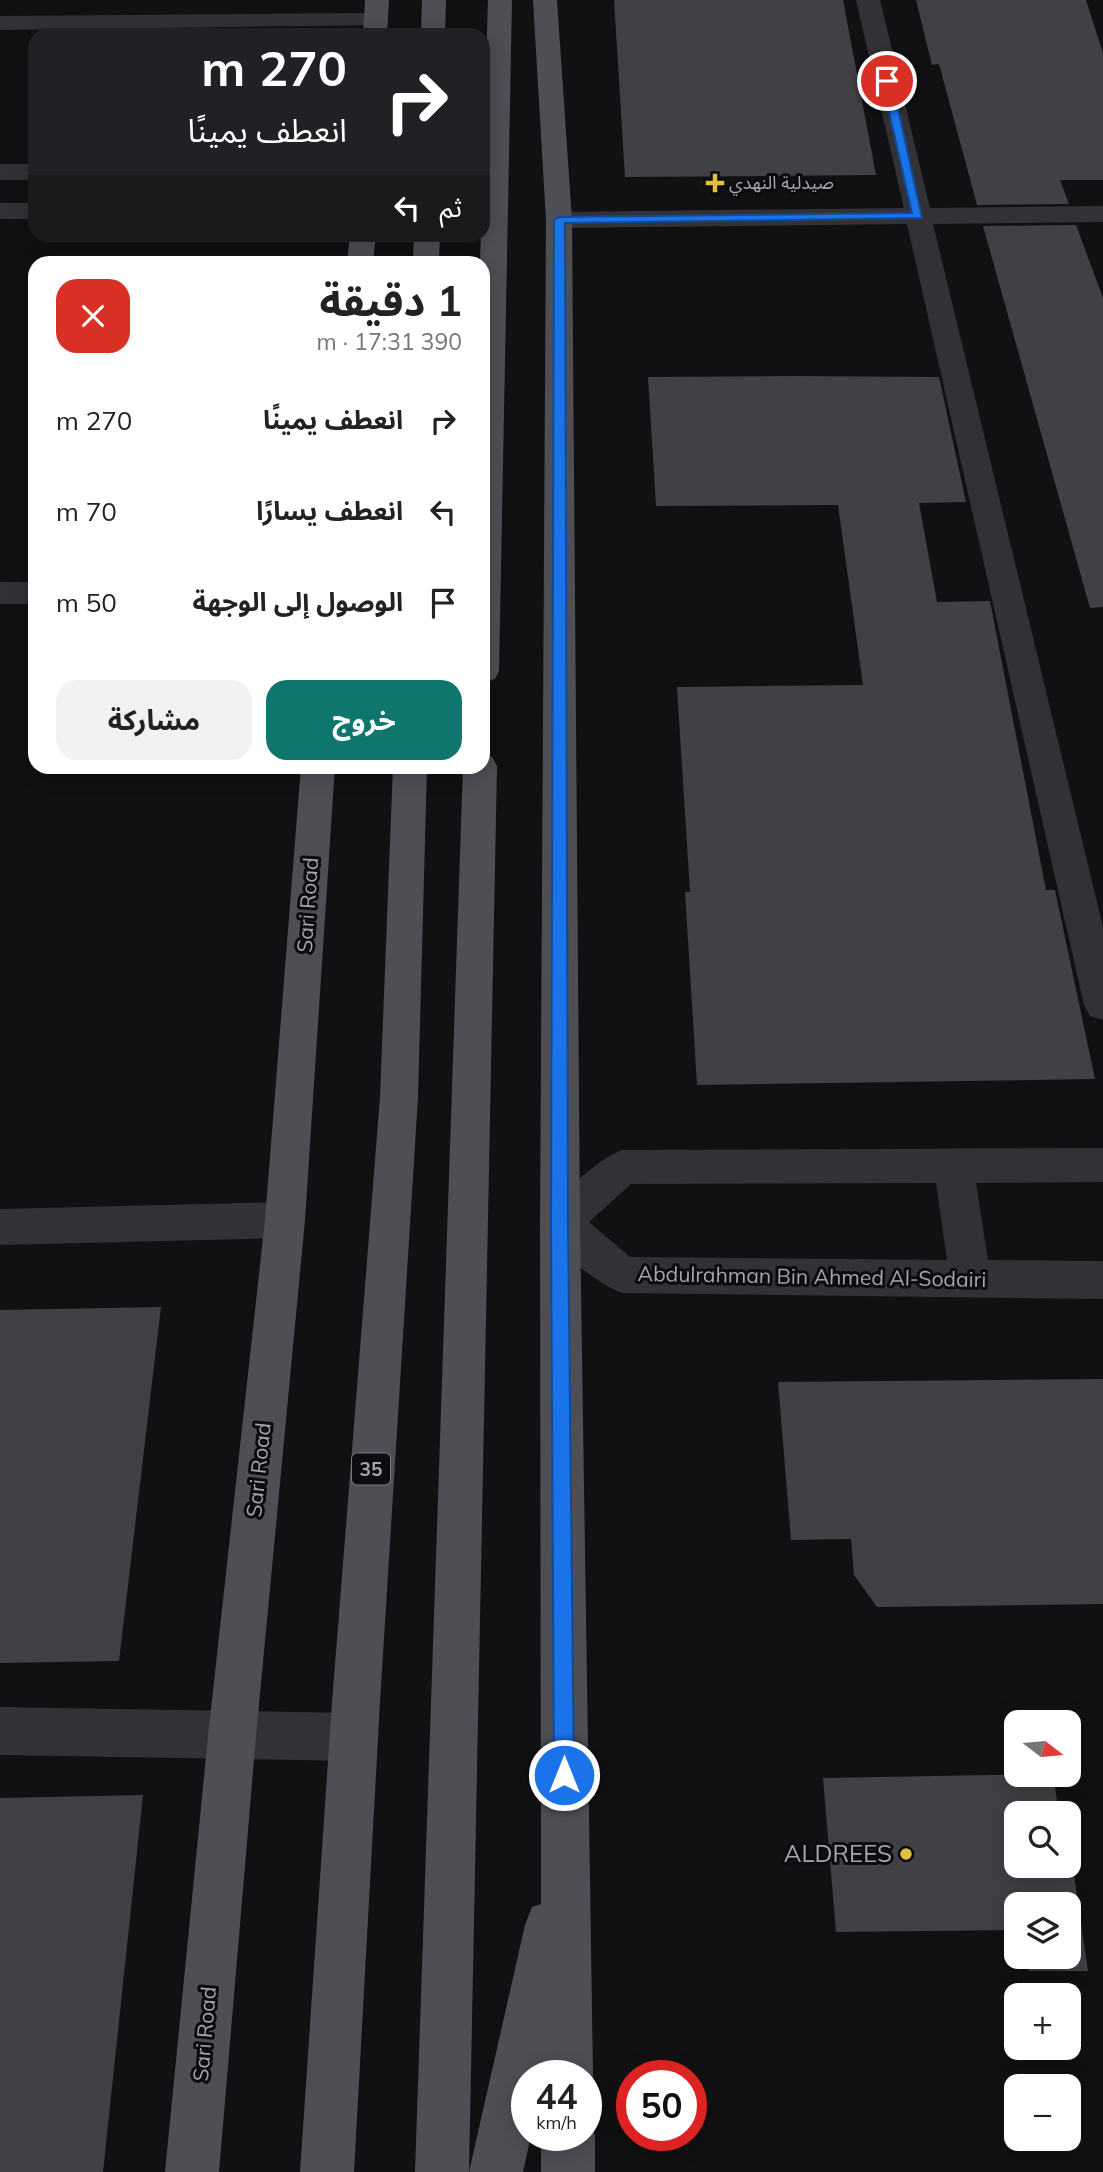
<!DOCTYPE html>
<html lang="ar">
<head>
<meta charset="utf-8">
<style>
  body { margin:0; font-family:Mulish,"Noto Sans Arabic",sans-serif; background:#f2f2f2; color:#222; direction:rtl; height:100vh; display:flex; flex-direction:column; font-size:26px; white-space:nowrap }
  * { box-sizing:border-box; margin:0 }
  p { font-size:23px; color:#767676 }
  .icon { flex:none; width:38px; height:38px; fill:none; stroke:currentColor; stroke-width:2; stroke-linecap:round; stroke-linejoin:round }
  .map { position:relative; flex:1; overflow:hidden; direction:ltr }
  .panel { position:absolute; left:28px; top:256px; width:462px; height:518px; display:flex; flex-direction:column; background:#fff; border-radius:21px; box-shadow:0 4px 18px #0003; direction:rtl }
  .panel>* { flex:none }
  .guide { position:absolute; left:28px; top:28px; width:462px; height:214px; border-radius:21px; box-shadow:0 4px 18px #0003; direction:rtl; background:#202124; color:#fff; overflow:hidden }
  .needle { width:46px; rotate:106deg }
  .buttons { position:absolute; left:1004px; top:1710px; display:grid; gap:14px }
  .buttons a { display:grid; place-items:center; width:77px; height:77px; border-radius:14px; background:#fff; box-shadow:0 4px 18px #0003; font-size:35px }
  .speed { position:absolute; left:511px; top:2060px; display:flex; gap:14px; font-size:35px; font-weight:700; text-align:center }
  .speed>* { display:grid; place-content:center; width:91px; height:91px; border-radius:50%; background:#fff; box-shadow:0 4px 18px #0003; line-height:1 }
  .speed small { font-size:18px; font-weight:400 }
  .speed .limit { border:10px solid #d22; background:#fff; color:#111 }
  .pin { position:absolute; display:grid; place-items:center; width:60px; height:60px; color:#fff; margin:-30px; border:4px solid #fff; border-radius:50%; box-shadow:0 2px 7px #0007 }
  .me { position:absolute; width:77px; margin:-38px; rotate:0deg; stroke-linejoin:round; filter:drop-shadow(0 0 5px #0008) }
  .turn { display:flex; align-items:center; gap:24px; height:147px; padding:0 28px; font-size:32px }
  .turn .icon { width:91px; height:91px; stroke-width:2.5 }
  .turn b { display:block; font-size:49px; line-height:60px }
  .then { display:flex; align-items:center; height:66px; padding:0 28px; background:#0003; gap:14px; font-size:26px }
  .round { display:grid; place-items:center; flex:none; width:74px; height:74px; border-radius:21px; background:#f2f2f2 }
  .overview { display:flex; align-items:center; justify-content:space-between; height:119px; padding:0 28px }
  h1 { font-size:42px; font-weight:700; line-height:52px }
  .action { display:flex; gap:14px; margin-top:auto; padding:14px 28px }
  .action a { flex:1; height:80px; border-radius:21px; background:#0f766e; color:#fff; font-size:28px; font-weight:700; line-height:80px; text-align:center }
  .action a+a { background:#f2f2f2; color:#222 }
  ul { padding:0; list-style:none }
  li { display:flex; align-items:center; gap:21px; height:91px; padding:0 28px }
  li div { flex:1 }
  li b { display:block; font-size:26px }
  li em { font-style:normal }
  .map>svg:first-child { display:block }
  .building { fill:#404045 }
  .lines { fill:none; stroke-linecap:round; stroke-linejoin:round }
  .minor { fill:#323236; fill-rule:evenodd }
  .major { fill:#4e4f55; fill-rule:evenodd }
  .route { fill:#1a73e8; stroke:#114b97; stroke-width:2 }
  .poi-dot { fill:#dfbe3b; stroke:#0c0b0d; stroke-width:2.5 }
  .labels { text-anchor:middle; stroke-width:6; stroke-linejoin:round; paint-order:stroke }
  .far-poi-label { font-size:18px; fill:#a3a5b1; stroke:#0c0b0d; text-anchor:start }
  .shield { fill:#0c0b0d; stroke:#767780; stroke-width:2 }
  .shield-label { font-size:19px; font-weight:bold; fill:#a3a5b1 }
  .street-label { font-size:21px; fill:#a3a5b1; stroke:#0c0b0d }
  .near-poi-label { font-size:24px; fill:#a3a5b1; stroke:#0c0b0d; text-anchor:end }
</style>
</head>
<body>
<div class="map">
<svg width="1103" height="2172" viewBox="0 0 1103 2172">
  <rect width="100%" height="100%" fill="#111012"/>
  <g class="building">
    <polygon points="614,0 843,0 876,175 625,177"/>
    <polygon points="916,0 1086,0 1103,53 1103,180 1060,180 1069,204 977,205 939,64 932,65"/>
    <polygon points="1076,225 1103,298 1103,607 1090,608 983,226"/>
    <polygon points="793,376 939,377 966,502 919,503 937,602 990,601 1046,890 1055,890 1095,1079 697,1085 685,892 690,892 677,687 863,685 838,505 656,506 648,377"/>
    <polygon points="161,1307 119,1661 0,1663 0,1310"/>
    <polygon points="1103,1379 1103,1604 877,1607 854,1575 851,1539 791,1540 778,1382"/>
    <polygon points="1053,1774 1059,1813 1017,1813 1017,1866 1067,1866 1068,1875 1074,1875 1088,1971 1029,1971 1027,1956 1069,1956 1069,1904 1017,1904 1017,1930 836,1932 823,1778"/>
    <polygon points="143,1795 103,2172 0,2172 0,1798"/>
  </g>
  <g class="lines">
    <g class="minor">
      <polygon points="856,0 880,0 930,208 1103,206 1103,222 933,224 1103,927 1103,1020 1090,1016 1084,1005 907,224 559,228 550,226 546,220 550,214 559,212 904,208"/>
      <polygon points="376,13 384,15 388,20 384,25 0,30 0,16"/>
      <rect x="0" y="164" width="35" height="16"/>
      <rect x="0" y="203" width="35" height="16"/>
      <rect x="0" y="582" width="35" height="22"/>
      <path d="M 1103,1148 L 1103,1182 L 976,1183 L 988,1260 L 1103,1261 L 1103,1299 L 622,1293 C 597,1284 551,1247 540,1223 C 551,1200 598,1159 622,1150 ZM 936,1183 L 947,1260 L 630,1257 L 589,1222 L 631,1184 Z"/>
      <polygon points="285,1202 299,1207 305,1220 299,1233 285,1238 0,1245 0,1209"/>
      <polygon points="0,1707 354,1713 371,1720 378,1737 371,1754 354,1761 0,1755"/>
    </g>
    <g class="major">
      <polygon points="365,0 389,0 387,35 363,35"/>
      <polygon points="422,0 446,0 445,35 421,35"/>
      <polygon points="488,0 512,0 499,671 495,679 483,683 483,262 480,262"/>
      <polygon points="533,0 557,0 572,220 580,1223 593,2076 586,2093 586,2076 527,2076 527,2135 531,2135 523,2172 469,2172 525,1925 532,1907 541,1904 540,1223 546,220"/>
      <polygon points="350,234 376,234 373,262 347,262"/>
      <polygon points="414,234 440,234 439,262 413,262"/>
      <polygon points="483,754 492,757 497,766 469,2172 415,2172 463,766 483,766"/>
      <polygon points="301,766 335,766 305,1220 256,1736 219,2172 165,2172 208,1736 265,1220"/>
      <polygon points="393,766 427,766 418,1097 380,1702 354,2172 300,2172 332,1702 380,1097"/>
      <polygon points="586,2116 595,2135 595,2172 541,2172 541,2135 586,2135"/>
    </g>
  </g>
  <polygon class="route" points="887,78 892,81 922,218 565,223 568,1223 574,1775 571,1782 564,1785 557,1782 554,1775 551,1223 554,220 559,217 912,213 882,81"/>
  <g class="poi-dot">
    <path d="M711.5 172.5h7v7h7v7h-7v7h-7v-7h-7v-7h7z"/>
    <circle cx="906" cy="1854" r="7"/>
  </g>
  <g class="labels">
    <g class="far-poi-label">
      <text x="729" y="189">صيدلية النهدي</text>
    </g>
    <rect class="shield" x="352" y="1453.5" width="38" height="31" rx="5"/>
    <g class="shield-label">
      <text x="371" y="1476">35</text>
    </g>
    <g class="street-label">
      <text transform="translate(308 905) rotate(-86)" y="7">Sari Road</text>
      <text transform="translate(812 1277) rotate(1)" y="7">Abdulrahman Bin Ahmed Al-Sodairi</text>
      <text transform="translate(259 1470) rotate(-84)" y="7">Sari Road</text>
      <text transform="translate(205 2034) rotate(-85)" y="7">Sari Road</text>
    </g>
    <g class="near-poi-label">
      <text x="892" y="1862">ALDREES</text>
    </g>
  </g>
</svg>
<div class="buttons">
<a><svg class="needle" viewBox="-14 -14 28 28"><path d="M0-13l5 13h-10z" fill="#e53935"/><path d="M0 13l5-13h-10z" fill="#767676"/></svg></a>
<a><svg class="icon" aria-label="search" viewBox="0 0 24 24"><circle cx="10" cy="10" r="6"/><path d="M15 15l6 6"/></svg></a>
<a><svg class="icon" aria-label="layers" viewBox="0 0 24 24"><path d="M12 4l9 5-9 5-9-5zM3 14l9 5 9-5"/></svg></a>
<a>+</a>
<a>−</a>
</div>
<div class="speed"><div>44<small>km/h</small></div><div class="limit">50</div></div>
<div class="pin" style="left:887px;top:81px;background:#d93025"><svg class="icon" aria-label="arrive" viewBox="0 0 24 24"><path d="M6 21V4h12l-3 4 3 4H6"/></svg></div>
<svg class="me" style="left:564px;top:1775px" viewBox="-20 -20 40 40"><circle r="17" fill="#1a73e8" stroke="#fff" stroke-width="3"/><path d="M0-11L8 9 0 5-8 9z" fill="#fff"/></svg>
<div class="guide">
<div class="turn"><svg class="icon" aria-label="right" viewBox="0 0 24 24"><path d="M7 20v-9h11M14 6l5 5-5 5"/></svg><div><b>270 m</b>انعطف يمينًا</div></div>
<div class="then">ثم<svg class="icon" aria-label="left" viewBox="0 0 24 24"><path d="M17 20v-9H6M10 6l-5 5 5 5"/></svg></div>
</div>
<section class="panel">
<div class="overview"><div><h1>1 دقيقة</h1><p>390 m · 17:31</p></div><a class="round" style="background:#d93025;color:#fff"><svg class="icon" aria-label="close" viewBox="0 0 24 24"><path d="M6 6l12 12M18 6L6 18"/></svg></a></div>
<ul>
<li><svg class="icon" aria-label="right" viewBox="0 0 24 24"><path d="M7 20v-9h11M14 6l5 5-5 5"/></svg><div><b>انعطف يمينًا</b></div><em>270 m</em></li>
<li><svg class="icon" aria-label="left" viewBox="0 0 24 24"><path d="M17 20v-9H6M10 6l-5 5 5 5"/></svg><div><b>انعطف يسارًا</b></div><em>70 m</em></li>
<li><svg class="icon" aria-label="arrive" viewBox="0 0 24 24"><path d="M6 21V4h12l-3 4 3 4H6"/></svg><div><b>الوصول إلى الوجهة</b></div><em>50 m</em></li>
</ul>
<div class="action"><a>خروج</a><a>مشاركة</a></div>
</section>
</div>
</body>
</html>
